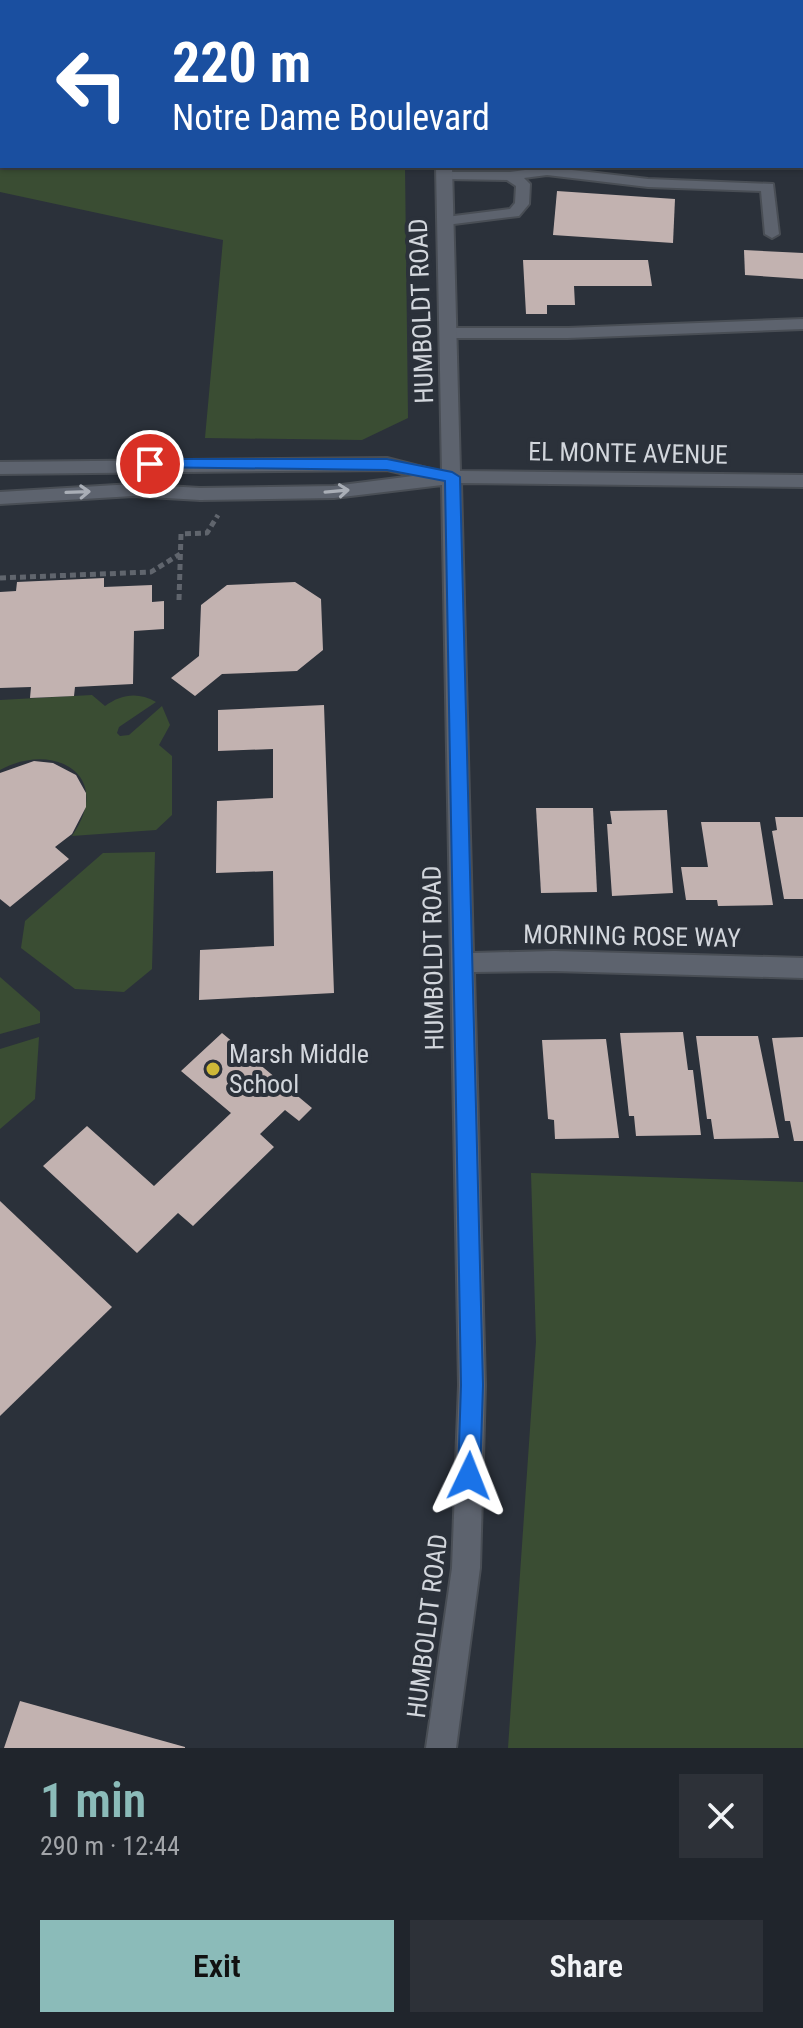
<!DOCTYPE html>
<html lang="en">
<head>
<meta charset="utf-8">
<style>
  body { margin:0; font-family:"Roboto Condensed",sans-serif; background:#2d3138; color:#f1f3f6; height:100vh; display:flex; flex-direction:column; font-size:30px; white-space:nowrap }
  * { box-sizing:border-box; margin:0 }
  p { font-size:26px; color:#a2a5a9 }
  .icon { flex:none; width:44px; height:44px; fill:none; stroke:currentColor; stroke-width:2; stroke-linecap:round; stroke-linejoin:round }
  .map { position:relative; height:1748px; overflow:hidden }
  .side { display:flex; flex-direction:column; background:#20252c; flex:1 }
  .side>* { flex:none }
  .banner { position:absolute; left:0px; top:0px; width:804px; height:168px; box-shadow:0 2px 6px #0004,0 0 0 2px #3d4248; background:#1a4fa0; color:#fff; overflow:hidden }
  .pin { position:absolute; display:grid; place-items:center; width:68px; height:68px; color:#fff; margin:-34px; border:4px solid #fff; border-radius:50%; box-shadow:0 2px 8px #0007 }
  .me { position:absolute; width:88px; margin:-44px; rotate:2deg; stroke-linejoin:round; filter:drop-shadow(0 0 6px #0008) }
  .turn { display:flex; align-items:center; gap:28px; height:168px; padding:0 40px; font-size:36px }
  .turn .icon { width:104px; height:104px; stroke-width:2.5 }
  .turn b { display:block; font-size:56px; line-height:68px }
  .round { display:grid; place-items:center; flex:none; width:84px; height:84px; border-radius:0px; background:#2d3138 }
  .head { display:flex; align-items:center; justify-content:space-between; height:136px; padding:0 40px }
  h1 { font-size:48px; font-weight:600; line-height:60px; color:#8bbbb9 }
  .cta { display:flex; gap:16px; margin-top:auto; padding:16px 40px }
  .cta a { flex:1; height:92px; border-radius:0px; background:#8bbbb9; color:#111; font-size:32px; font-weight:600; line-height:92px; text-align:center }
  .cta a+a { background:#2d3138; color:#f1f3f6 }
  .map>svg:first-child { display:block }
  .green { fill:#3a4d33 }
  .building { fill:#c2b2b0 }
  .lines { fill:none; stroke-linecap:round; stroke-linejoin:round }
  .service-casing { stroke:#494e55; stroke-width:4 }
  .minor-casing { stroke:#494e55; stroke-width:4 }
  .path { stroke:#60656d; stroke-width:5; stroke-dasharray:6 4; stroke-linecap:butt }
  .service { fill:#5d636e; fill-rule:evenodd }
  .minor { fill:#5d636e; fill-rule:evenodd }
  .oneway { stroke:#a9aeb6 }
  .route { fill:#1a73e8; stroke:#114b97; stroke-width:2 }
  .poi-dot { fill:#ceb837; stroke:#2b313a; stroke-width:3 }
  .labels { text-anchor:middle; stroke-width:8; stroke-linejoin:round; paint-order:stroke }
  .street-label { font-size:26px; fill:#d2d6dc; stroke:#2b313a }
  .poi-label { font-size:26px; fill:#d2d6dc; stroke:#2b313a; text-anchor:start }
</style>
</head>
<body>
<div class="map">
<svg width="803" height="1748" viewBox="0 0 803 1748">
  <rect width="100%" height="100%" fill="#2b313a"/>
  <g class="green">
    <polygon points="0,0 403,0 2,2 2,166 405,166 408,418 362,440 205,438 223,240 0,192"/>
    <path d="M 92,695 L 105,706 C 122,694 138,692 156,702 L 119,727 L 117,733 L 120,736 L 129,735 L 162,706 L 170,725 L 159,745 L 172,756 L 172,815 L 156,830 L 72,836 C 115,774 53,741 0,770 L 0,700 Z"/>
    <polygon points="155,852 152,969 124,992 75,989 21,948 25,921 103,853"/>
    <polygon points="0,977 40,1012 40,1023 0,1034"/>
    <polygon points="39,1037 35,1099 0,1129 0,1049"/>
    <polygon points="531,1173 803,1182 803,1748 508,1748 536,1342"/>
  </g>
  <g class="building">
    <polygon points="557,191 675,199 673,243 553,235"/>
    <polygon points="744,250 803,253 803,279 745,275"/>
    <polygon points="523,260 648,260 652,286 574,286 575,305 547,305 547,314 526,314"/>
    <polygon points="104,578 104,587 152,585 152,602 164,601 164,629 134,631 133,684 75,687 74,696 30,698 31,687 0,688 0,592 16,591 17,582"/>
    <polygon points="295,582 321,599 323,650 297,671 222,674 195,696 171,678 199,656 201,605 227,585"/>
    <polygon points="324,705 334,993 199,1000 200,950 274,946 273,871 216,873 217,801 273,798 273,749 218,751 218,710"/>
    <polygon points="34,761 53,763 76,775 86,793 86,807 72,834 55,847 69,859 10,907 0,899 0,773"/>
    <polygon points="536,808 593,808 597,892 541,893"/>
    <polygon points="667,810 673,893 612,896 607,824 612,824 610,811"/>
    <polygon points="775,817 803,817 803,899 784,899 772,831 777,830"/>
    <polygon points="701,822 760,822 773,905 718,906 717,900 686,900 681,867 708,867"/>
    <polygon points="683,1032 688,1070 693,1070 701,1135 636,1136 634,1116 629,1116 620,1033"/>
    <polygon points="222,1033 312,1108 299,1121 285,1110 260,1134 274,1147 193,1226 178,1213 137,1253 43,1166 87,1126 154,1186 231,1113 181,1071"/>
    <polygon points="696,1036 758,1036 779,1138 714,1139 711,1119 707,1119"/>
    <polygon points="803,1037 803,1141 794,1141 790,1121 785,1121 772,1038"/>
    <polygon points="606,1039 619,1138 555,1139 554,1120 548,1119 542,1040"/>
    <polygon points="0,1201 112,1307 0,1416"/>
    <polygon points="20,1701 185,1747 185,1748 4,1748"/>
  </g>
  <g class="lines">
    <defs>
      <g id="service">
        <rect x="802" y="84" width="1" height="8"/>
        <polygon points="547,167 648,179 773,184 779,234 772,238 765,234 761,191 648,187 547,175 524,178 530,184 529,204 519,216 446,225 439,221 446,217 510,209 515,203 516,186 507,180 445,179 440,178 440,172 510,172"/>
        <polygon points="803,319 803,329 568,338 451,338 443,333 451,328 568,328"/>
      </g>
      <g id="minor">
        <rect x="432" y="0" width="14" height="2"/>
        <polygon points="436,166 452,166 460,471 803,475 803,487 461,483 473,953 554,951 803,958 803,978 554,971 474,972 485,1385 480,1568 456,1748 426,1748 452,1568 459,1385 442,485 334,498 200,500 133,496 0,504 0,492 133,484 200,488 334,486 413,476 387,470 0,474 0,462 387,458 442,472"/>
      </g>
    </defs>
    <use href="#service" class="service-casing"/>
    <use href="#minor" class="minor-casing"/>
    <g class="path">
      <polyline points="0,578 151,572 180,554"/>
      <polyline points="179,600 181,534 207,533 218,515"/>
    </g>
    <use href="#service" class="service"/>
    <use href="#minor" class="minor"/>
  </g>
  <defs><path id="oneway-shaft" d="M-6 0H5M1.5-3L5.5 0L1.5 3" fill="none" stroke-width="1.6" stroke-linecap="round" stroke-linejoin="round" transform="scale(2)"/></defs>
  <g class="oneway">
    <use href="#oneway-shaft" transform="translate(337 491) rotate(-5)"/>
    <use href="#oneway-shaft" transform="translate(78 492) rotate(-2)"/>
  </g>
  <polygon class="route" points="150,459 387,459 452,472 460,477 483,1385 480,1476 477,1484 469,1488 461,1484 458,1476 461,1385 445,481 387,470 144,467 142,464"/>
  <circle class="poi-dot" cx="213" cy="1069" r="8"/>
  <g class="labels">
    <g class="street-label">
      <text transform="translate(421 311) rotate(-92)" y="9">HUMBOLDT ROAD</text>
      <text transform="translate(628 453) rotate(1)" y="9">EL MONTE AVENUE</text>
      <text transform="translate(632 936) rotate(1)" y="9">MORNING ROSE WAY</text>
      <text transform="translate(433 958) rotate(-91)" y="9">HUMBOLDT ROAD</text>
      <text transform="translate(427 1626) rotate(-83)" y="9">HUMBOLDT ROAD</text>
    </g>
    <g class="poi-label">
      <text x="229" y="1063">Marsh Middle<tspan x="229" dy="30">School</tspan></text>
    </g>
  </g>
</svg>
<div class="pin" style="left:150px;top:464px;background:#d93025"><svg class="icon" aria-label="arrive" viewBox="0 0 24 24"><path d="M6 21V4h12l-3 4 3 4H6"/></svg></div>
<svg class="me" style="left:469px;top:1476px" viewBox="-20 -20 40 40"><path d="M0-17L14 15 0 8-14 15z" fill="#1a73e8" stroke="#fff" stroke-width="4"/></svg>
<div class="banner">
<div class="turn"><svg class="icon" aria-label="left" viewBox="0 0 24 24"><path d="M17 20v-9H6M10 6l-5 5 5 5"/></svg><div><b>220 m</b>Notre Dame Boulevard</div></div>
</div>
</div>
<section class="side">
<div class="head"><div><h1>1 min</h1><p>290 m · 12:44</p></div><a class="round"><svg class="icon" aria-label="close" viewBox="0 0 24 24"><path d="M6 6l12 12M18 6L6 18"/></svg></a></div>
<div class="cta"><a>Exit</a><a>Share</a></div>
</section>
</body>
</html>
